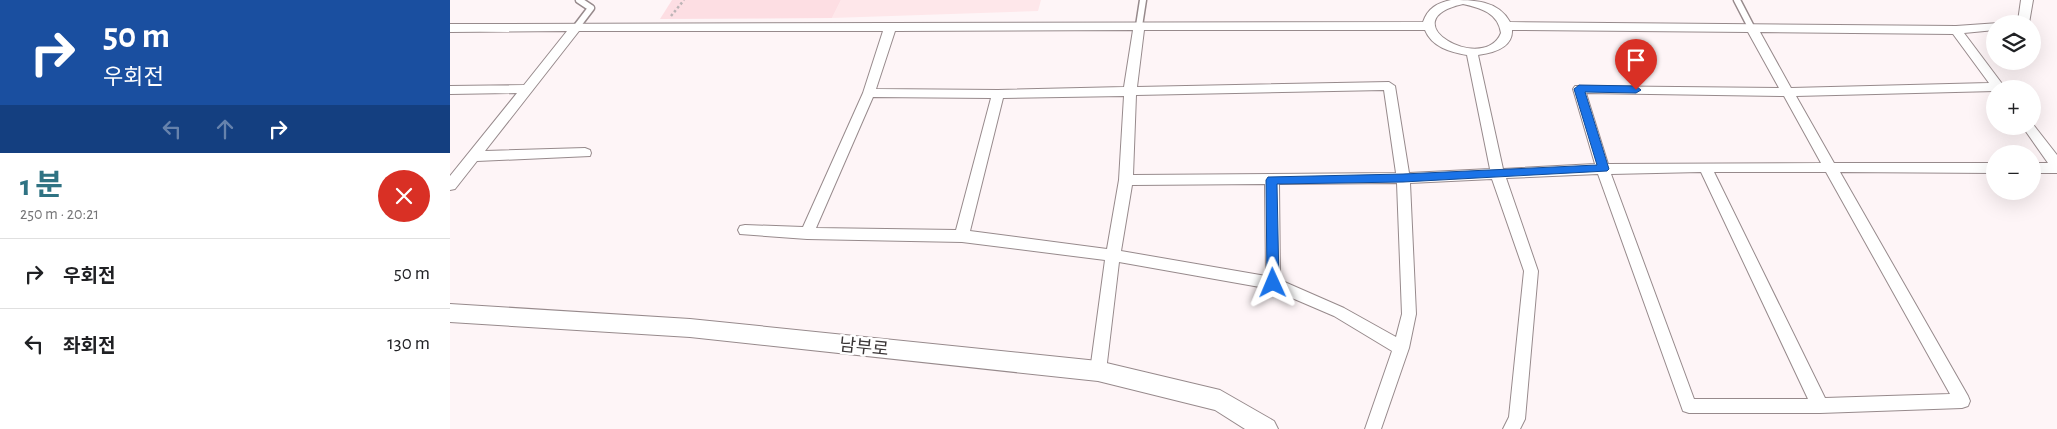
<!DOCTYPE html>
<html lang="ko">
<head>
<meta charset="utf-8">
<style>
  body { margin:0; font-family:"Alegreya Sans","Noto Sans KR",sans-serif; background:#f2f2f2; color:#202124; height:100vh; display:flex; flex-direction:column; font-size:19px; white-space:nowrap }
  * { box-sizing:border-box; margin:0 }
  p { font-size:16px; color:#757577 }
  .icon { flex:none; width:28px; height:28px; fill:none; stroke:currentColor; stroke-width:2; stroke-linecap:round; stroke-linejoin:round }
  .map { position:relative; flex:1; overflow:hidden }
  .side { display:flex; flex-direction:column; background:#fff; width:450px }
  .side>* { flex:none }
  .guide { background:#1a4fa0; color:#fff; overflow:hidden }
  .buttons { position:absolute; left:1536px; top:15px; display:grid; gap:10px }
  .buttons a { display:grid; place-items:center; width:55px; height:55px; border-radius:50%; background:#fff; box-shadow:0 5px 20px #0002; font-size:25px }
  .pin { position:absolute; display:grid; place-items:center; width:42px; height:42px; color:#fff; margin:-51px -21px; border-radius:50% 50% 50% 0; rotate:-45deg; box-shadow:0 0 5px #0007 }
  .pin .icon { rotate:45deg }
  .me { position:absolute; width:55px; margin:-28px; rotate:359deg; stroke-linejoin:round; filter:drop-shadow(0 0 4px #0008) }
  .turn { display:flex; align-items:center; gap:18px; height:105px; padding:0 20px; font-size:22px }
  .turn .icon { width:65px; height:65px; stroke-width:2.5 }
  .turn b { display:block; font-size:35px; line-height:42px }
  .lanes { display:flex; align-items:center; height:48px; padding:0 20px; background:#0003; justify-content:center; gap:25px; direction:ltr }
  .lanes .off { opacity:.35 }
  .round { display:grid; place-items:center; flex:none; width:52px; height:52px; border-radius:26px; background:#f2f2f2 }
  .head { display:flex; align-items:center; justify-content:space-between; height:85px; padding:0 20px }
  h1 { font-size:30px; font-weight:700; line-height:38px; color:#2f7383 }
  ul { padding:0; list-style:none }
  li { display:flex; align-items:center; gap:15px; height:70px; padding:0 20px; border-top:1px solid #e0e0e0 }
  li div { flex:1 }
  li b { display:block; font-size:19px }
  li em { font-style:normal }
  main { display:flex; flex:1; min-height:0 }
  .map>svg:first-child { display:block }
  .built { fill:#fee7ea }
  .green { fill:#fddee3 }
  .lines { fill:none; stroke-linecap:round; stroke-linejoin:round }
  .lane-casing { stroke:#978a8c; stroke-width:9 }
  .street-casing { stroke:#978a8c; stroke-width:2 }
  .secondary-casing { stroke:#978a8c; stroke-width:2 }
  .path { stroke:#bcb4b6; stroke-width:2.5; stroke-dasharray:2.5 2.5; stroke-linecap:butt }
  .lane { stroke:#fff; stroke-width:6 }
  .street { fill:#fff; fill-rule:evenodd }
  .secondary { fill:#fff; fill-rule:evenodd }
  .route { fill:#1a73e8; stroke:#114b97 }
  .labels { text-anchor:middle; stroke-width:5; stroke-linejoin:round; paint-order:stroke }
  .street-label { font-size:18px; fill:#3a3536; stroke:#fff }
</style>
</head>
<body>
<main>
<section class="side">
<div class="guide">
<div class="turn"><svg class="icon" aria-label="right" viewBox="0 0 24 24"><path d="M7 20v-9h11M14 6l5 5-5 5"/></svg><div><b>50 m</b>우회전</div></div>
<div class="lanes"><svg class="icon off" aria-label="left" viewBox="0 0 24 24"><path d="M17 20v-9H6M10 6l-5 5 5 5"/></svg><svg class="icon off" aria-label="ahead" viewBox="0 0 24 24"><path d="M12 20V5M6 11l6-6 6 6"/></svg><svg class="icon" aria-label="right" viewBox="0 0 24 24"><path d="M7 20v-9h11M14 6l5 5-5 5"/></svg></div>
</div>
<div class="head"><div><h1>1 분</h1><p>250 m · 20:21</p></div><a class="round" style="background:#d93025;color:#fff"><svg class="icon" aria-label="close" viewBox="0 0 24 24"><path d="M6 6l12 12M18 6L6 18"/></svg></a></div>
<ul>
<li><svg class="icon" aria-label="right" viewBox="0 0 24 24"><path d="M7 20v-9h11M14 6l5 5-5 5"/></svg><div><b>우회전</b></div><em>50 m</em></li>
<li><svg class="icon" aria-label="left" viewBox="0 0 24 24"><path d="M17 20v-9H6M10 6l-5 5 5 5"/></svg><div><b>좌회전</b></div><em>130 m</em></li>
</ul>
</section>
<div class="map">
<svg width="1607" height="429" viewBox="0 0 1607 429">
  <rect width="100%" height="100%" fill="#fef5f7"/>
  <polygon class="built" points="391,0 591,0 588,11 382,18"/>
  <polygon class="green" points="222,0 391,0 382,18 210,19"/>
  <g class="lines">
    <defs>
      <g id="lane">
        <polyline points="1287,0 1301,27"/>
        <polyline points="689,26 693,0"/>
        <polyline points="125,29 141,8 129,0"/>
      </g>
      <g id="street">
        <path d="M 1001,0 C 1023,0 1048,0 1060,22 L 1506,26 L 1549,23 L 1545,24 L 1545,30 L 1514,33 L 1556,89 L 1545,89 L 1545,91 L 1346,96 L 1384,163 L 1545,163 L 1545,173 L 1390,172 L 1518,396 L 1520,401 L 1518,406 L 1512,408 L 1370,413 L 1239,413 L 1233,411 L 1148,174 L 1056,178 L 1088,271 L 1075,419 L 1070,429 L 1053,429 L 1059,417 L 1074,271 L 1042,179 L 960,183 L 966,314 L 959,348 L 931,429 L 915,429 L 942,351 L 884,316 L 821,289 L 669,262 L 656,371 L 654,376 L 648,378 L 642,376 L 640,371 L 655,260 L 512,242 L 357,239 L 290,234 L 288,230 L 290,226 L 295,225 L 353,227 L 413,93 L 433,31 L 129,31 L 35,151 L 135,148 L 140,150 L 141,153 L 140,156 L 27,161 L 5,189 L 0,190 L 0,176 L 67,93 L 0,94 L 0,86 L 74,85 L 117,31 L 0,32 L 0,24 L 973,22 C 978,8 987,3 1001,0 ZM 1013,4 C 1031,8 1048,13 1051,33 C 1034,75 938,21 1013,4 ZM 683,30 L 674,87 L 548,90 L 426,89 L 445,31 ZM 694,30 L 975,30 C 982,47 1000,52 1017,55 L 1040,169 L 959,173 L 945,86 L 939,82 L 687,87 ZM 1062,30 L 1298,32 L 1329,88 L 1125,86 L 1123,89 L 1145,164 L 1053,169 L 1028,55 C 1043,53 1063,48 1062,30 ZM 1310,32 L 1503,34 L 1539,83 L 1341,88 ZM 934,90 L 946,173 L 683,175 L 686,95 ZM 1136,93 L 1334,96 L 1371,163 L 1158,164 ZM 674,96 L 669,180 L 657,249 L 520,231 L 553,98 ZM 423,97 L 541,98 L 506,230 L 366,228 ZM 1251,172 L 1358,399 L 1244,399 L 1161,174 ZM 1264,172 L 1376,172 L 1500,394 L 1375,398 ZM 947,183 L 952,314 L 946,337 L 894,308 L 830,280 L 829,184 ZM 815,184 L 816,276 L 671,251 L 682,185 Z"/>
        <polygon points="1571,0 1583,0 1579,23 1563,24 1568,21"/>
        <polygon points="1582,123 1607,155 1607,173 1582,173 1582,163 1598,163 1572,126 1582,126"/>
      </g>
      <polygon id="secondary" points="0,304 240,319 648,361 770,390 824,421 828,429 795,429 765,410 648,381 240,337 0,322"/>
    </defs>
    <use href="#lane" class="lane-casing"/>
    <use href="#street" class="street-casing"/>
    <use href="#secondary" class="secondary-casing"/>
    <polyline class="path" points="221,16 234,0"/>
    <use href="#lane" class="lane"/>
    <use href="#street" class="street"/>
    <use href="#secondary" class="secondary"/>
  </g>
  <polygon class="route" points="1129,85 1186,86 1191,90 1186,93 1135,92 1159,169 1157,171 953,182 827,184 829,283 827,287 819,287 817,283 816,180 818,177 953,174 1147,165 1124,89"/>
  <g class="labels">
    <g class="street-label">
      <text transform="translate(414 347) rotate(6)" y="6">남부로</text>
    </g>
  </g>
</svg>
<div class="buttons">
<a><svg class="icon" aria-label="layers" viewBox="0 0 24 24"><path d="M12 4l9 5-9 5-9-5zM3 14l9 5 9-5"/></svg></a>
<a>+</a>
<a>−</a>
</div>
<div class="pin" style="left:1186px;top:90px;background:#d93025"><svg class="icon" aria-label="arrive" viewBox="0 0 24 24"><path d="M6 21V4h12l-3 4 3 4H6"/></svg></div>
<svg class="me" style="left:823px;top:283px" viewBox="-20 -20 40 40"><path d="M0-17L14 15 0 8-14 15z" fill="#1a73e8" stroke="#fff" stroke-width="4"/></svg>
</div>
</main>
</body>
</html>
